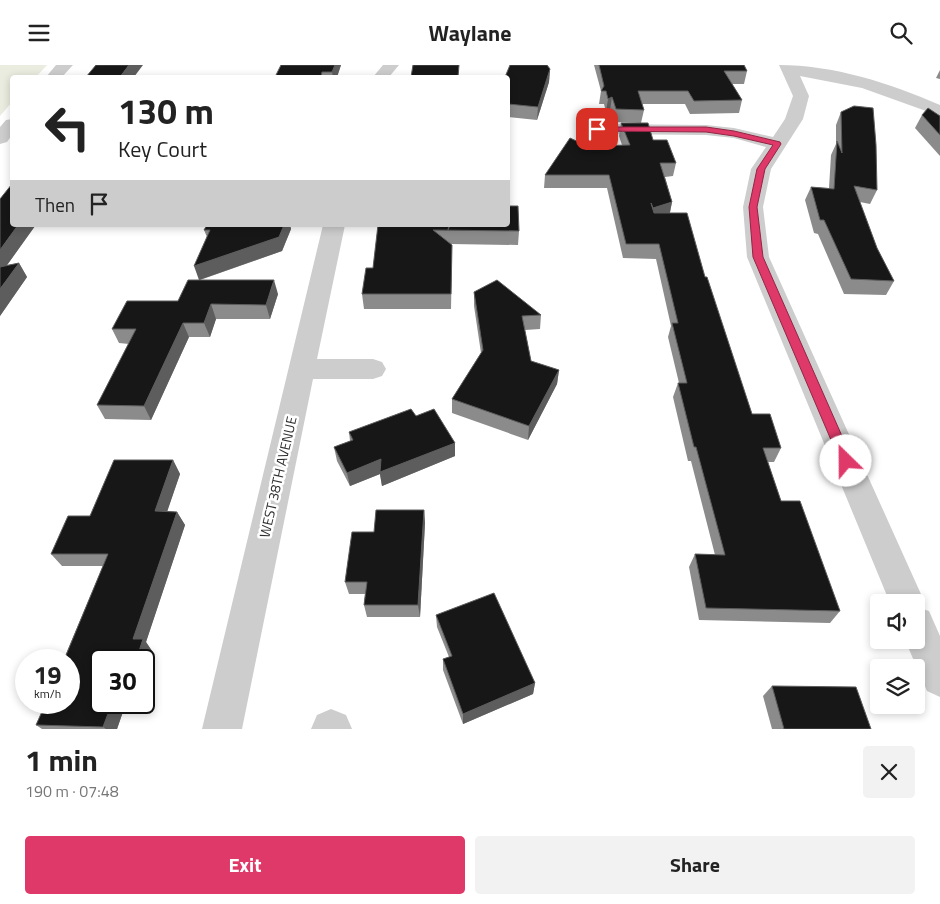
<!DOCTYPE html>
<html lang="en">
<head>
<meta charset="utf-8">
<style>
  body { margin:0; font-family:"Titillium Web",sans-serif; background:#f2f2f2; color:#222; height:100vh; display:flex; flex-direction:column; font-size:19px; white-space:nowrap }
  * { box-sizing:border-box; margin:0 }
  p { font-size:16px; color:#767676 }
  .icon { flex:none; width:28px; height:28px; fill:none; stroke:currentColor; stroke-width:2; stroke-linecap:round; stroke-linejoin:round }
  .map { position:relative; height:664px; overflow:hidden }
  .details { display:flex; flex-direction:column; background:#fff; flex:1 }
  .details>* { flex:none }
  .top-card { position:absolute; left:10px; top:10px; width:500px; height:152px; border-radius:5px; box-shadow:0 2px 8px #0003; background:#fff; color:#222; overflow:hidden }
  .controls { position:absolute; left:870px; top:529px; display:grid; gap:10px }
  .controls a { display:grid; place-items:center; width:55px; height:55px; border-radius:5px; background:#fff; box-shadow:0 2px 8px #0003; font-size:25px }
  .speed { position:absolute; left:15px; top:584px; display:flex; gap:10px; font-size:25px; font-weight:700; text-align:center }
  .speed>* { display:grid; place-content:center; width:65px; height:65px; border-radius:50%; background:#fff; box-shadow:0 2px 8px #0003; line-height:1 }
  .speed small { font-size:12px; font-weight:400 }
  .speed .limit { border:2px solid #111; border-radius:8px; background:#fff; color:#111 }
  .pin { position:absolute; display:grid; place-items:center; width:42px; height:42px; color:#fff; margin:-21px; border-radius:10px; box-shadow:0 2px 8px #0006 }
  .me { position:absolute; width:55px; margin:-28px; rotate:337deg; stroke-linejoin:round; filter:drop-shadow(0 0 4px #0008) }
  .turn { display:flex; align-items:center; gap:18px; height:105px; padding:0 25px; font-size:22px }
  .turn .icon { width:65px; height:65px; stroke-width:2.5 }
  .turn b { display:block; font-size:35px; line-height:42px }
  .then { display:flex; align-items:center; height:48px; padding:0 25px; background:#0003; gap:10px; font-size:19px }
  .round { display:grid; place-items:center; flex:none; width:52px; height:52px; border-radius:5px; background:#f2f2f2 }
  .head { display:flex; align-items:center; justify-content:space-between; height:85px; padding:0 25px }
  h1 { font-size:30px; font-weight:700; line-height:38px }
  .cta { display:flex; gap:10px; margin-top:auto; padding:10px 25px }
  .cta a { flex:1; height:58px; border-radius:5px; background:#df3969; color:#fff; font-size:20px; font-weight:700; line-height:58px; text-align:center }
  .cta a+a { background:#f2f2f2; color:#222 }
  header { display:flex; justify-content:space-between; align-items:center; height:65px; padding:0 25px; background:#fff; font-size:22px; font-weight:700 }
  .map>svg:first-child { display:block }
  .green { fill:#e9ecde }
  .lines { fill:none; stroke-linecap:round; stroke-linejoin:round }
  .minor { fill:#cdcdcd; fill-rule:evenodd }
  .tertiary { fill:#cdcdcd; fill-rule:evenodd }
  .wall { fill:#8b8b8b }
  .shaded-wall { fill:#5d5d5d }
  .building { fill:#171717; stroke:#5d5d5d }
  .route { fill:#df3969; stroke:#912544 }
  .labels { text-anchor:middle; stroke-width:5; stroke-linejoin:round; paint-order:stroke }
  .street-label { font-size:14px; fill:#303030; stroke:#fff }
</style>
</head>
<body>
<header><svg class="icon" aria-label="menu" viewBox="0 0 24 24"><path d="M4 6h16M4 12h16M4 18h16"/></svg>Waylane<svg class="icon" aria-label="search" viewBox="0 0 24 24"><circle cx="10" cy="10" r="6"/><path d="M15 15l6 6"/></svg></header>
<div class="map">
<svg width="940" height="664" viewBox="0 0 940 664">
  <rect width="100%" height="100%" fill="#fff"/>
  <polygon class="green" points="0,0 47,0 36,12 12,12 12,37 0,51"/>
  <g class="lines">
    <g class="minor">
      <polygon points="383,0 399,0 389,12 373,12"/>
      <path d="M 779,0 C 833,0 890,18 940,40 L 940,51 L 862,23 L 800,11 L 809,31 L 803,54 L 771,104 L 763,142 L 769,192 L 925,538 L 923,544 L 929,546 L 940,571 L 940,632 L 927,626 L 905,575 L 916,575 L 916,538 L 890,538 L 747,192 L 743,142 L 751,104 L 766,82 L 734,73 L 706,70 L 597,69 L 591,68 L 588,64 L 591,60 L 597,59 L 706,60 L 734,63 L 773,72 L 785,54 L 793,31 Z"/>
      <polygon points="323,160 345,160 317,294 373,294 382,297 386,304 382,311 373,314 313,314 242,664 202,664"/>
      <polygon points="331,644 346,650 352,664 311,664 317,650"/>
    </g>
    <g class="tertiary">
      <polygon points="56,0 73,0 62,12 46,12"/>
      <polygon points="12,54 12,70 7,77 0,79 0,62 6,55"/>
    </g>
  </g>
  <g class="wall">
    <polygon points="341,0 337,12 275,12"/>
    <polygon points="594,0 744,0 747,6 744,19 732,19 742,35 739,48 690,49 685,39 642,39 644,45 641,58 614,57 610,45 606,47 604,39 599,39 601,26"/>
    <polygon points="550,4 549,17 537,55 508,52 508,12"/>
    <polygon points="940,5 940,14 936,13"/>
    <polygon points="841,47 877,125 870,139 860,137 877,183 894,216 886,230 844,229 818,169 814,168 805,135 811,122 829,123 831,90 836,79 836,60"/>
    <polygon points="922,50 940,51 940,91 915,63"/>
    <polygon points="621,58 653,75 676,98 673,111 665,112 672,137 670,148 705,212 752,349 781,383 774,397 768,397 781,436 840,546 830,558 699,555 689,502 695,489 715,490 691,396 688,396 673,332 678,318 679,318 668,272 671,261 656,194 623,193 607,123 544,123 545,110 622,80 619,71"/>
    <polygon points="12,160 43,160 42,161 35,161 7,200 19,198 27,212 0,251"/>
    <polygon points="207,160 290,160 291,164 282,186 200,215 278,229 270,254 216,254 210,272 189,272 151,355 105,354 97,340 129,279 119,278 112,264 178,236 199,215 207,172 204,165"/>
    <polygon points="378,160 519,166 518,180 451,179 452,194 451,244 364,244 362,229 373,203"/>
    <polygon points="474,227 541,250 540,264 525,265 531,296 559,305 557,319 528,375 452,348 452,334 481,288 474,241"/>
    <polygon points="416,351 455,378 455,391 382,421 380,409 350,421 337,396 334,382 350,376 349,367"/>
    <polygon points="173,395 180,409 167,446 177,447 185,460 146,577 152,586 144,611 144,595 101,595 101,638 126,638 117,664 42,664 36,660 103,501 62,501 51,489 90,451"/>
    <polygon points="424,445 425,458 420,552 367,552 364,540 365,529 349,529 345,517 374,467"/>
    <polygon points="436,550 535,618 533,629 463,659 443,605 443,594 449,592 437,562"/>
    <polygon points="772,621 871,664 772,664 763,631"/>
  </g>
  <g class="shaded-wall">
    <polygon points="129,0 143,0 134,12 120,12"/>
    <polygon points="335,0 341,0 337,12 333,12 332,7"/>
    <polygon points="550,4 549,17 537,55 538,42"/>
    <polygon points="612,32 610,45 606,47 608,34"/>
    <polygon points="672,137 669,151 650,157 653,143"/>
    <polygon points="18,160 35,160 35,161 0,210 0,185"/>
    <polygon points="284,160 290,160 291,164 282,186 199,215 194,201"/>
    <polygon points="19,198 27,212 0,251 0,224"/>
    <polygon points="274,215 278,229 270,254 266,240"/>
    <polygon points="211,239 216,254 210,272 204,258"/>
    <polygon points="183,258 189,272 151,355 144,341"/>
    <polygon points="559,305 557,319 528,375 529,361"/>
    <polygon points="455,378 455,391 382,421 380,409 350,421 347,408 381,394"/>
    <polygon points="173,395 180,409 163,459 155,446"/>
    <polygon points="424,445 425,458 420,552 418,540"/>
    <polygon points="177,447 185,460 146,577 152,586 144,611 144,595 136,595 133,574"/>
    <polygon points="535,618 533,629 463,659 463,649"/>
    <polygon points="112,638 126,638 117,664 106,664 103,662"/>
  </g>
  <g class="building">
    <polygon points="96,0 129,0 120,12 86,12"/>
    <polygon points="281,0 335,0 332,7 322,7 321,12 275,12"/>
    <polygon points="413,0 459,0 458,12 411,12"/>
    <polygon points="510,0 547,0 550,4 538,42 508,39 508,12 505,12"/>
    <polygon points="599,0 744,0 747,6 724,6 742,35 694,36 688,26 638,26 644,45 616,44 612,32 608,34 606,26 601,26 604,21"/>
    <polygon points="854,41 873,43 876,80 877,125 854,121 877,183 894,216 851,214 824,155 820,155 811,122 834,124 837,76 842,88 841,47"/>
    <polygon points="928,43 940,51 940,70 922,50"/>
    <polygon points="621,58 648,58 653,75 667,75 676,98 660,98 672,137 653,143 651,138 654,148 687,148 705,212 707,212 752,349 770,349 781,383 763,383 781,436 800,436 840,546 706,543 695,489 725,490 696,382 694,382 678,318 687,318 672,258 678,258 659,179 626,179 609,110 545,110 570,73 587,81 630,80"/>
    <polygon points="12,119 12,160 18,160 0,185 0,134"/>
    <polygon points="508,141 518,141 519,166 433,165 452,180 451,229 362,229 366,203 373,203 378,160 449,160 448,165 450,160 508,160"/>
    <polygon points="207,160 284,160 279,172 194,201 210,165 204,165"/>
    <polygon points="19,198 0,224 0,202"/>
    <polygon points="188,215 274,215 266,240 211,239 204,258 183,258 144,341 97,340 136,264 112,264 127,236 178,236"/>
    <polygon points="497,215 541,250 522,251 531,296 559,305 529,361 452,334 483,285 474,227"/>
    <polygon points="411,344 416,351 434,344 455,378 380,407 381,394 347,408 334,382 353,375 349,367"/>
    <polygon points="114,395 173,395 155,446 177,447 133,574 143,574 136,595 101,595 101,638 112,638 103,662 36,660 46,638 69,638 69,595 64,595 108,489 51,489 68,451 90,451"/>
    <polygon points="376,445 424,445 418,540 364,540 367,517 345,517 352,467 374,467"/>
    <polygon points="494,528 535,618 463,649 443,594 452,591 436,550"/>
    <polygon points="772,621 856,622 871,664 784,664"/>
  </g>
  <polygon class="route" points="597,62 706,62 734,66 780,77 781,79 765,104 757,142 763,192 853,396 851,399 842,399 840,396 753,192 749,142 757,104 773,80 734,71 706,67 595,66 595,63"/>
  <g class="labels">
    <g class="street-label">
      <text transform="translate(278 412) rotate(-77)" y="5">WEST 38TH AVENUE</text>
    </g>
  </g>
</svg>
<div class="controls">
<a><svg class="icon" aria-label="sound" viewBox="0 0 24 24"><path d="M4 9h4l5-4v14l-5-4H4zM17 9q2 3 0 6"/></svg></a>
<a><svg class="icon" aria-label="layers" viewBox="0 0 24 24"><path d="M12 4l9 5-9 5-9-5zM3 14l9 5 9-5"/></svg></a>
</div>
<div class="speed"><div>19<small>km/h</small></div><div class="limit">30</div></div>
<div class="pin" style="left:597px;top:64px;background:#d93025"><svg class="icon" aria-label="arrive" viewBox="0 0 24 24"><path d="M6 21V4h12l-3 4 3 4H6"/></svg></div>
<svg class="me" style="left:846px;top:396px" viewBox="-20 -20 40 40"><circle r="19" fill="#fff"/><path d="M0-13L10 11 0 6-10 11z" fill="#df3969"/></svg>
<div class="top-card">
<div class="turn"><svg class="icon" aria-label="left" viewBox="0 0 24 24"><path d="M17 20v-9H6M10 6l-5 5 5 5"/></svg><div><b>130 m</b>Key Court</div></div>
<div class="then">Then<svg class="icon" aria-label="arrive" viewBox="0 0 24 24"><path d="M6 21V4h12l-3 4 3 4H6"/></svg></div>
</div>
</div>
<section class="details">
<div class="head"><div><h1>1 min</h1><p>190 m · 07:48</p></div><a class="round"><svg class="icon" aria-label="close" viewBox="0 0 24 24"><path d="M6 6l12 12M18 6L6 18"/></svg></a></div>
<div class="cta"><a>Exit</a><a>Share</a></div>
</section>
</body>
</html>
